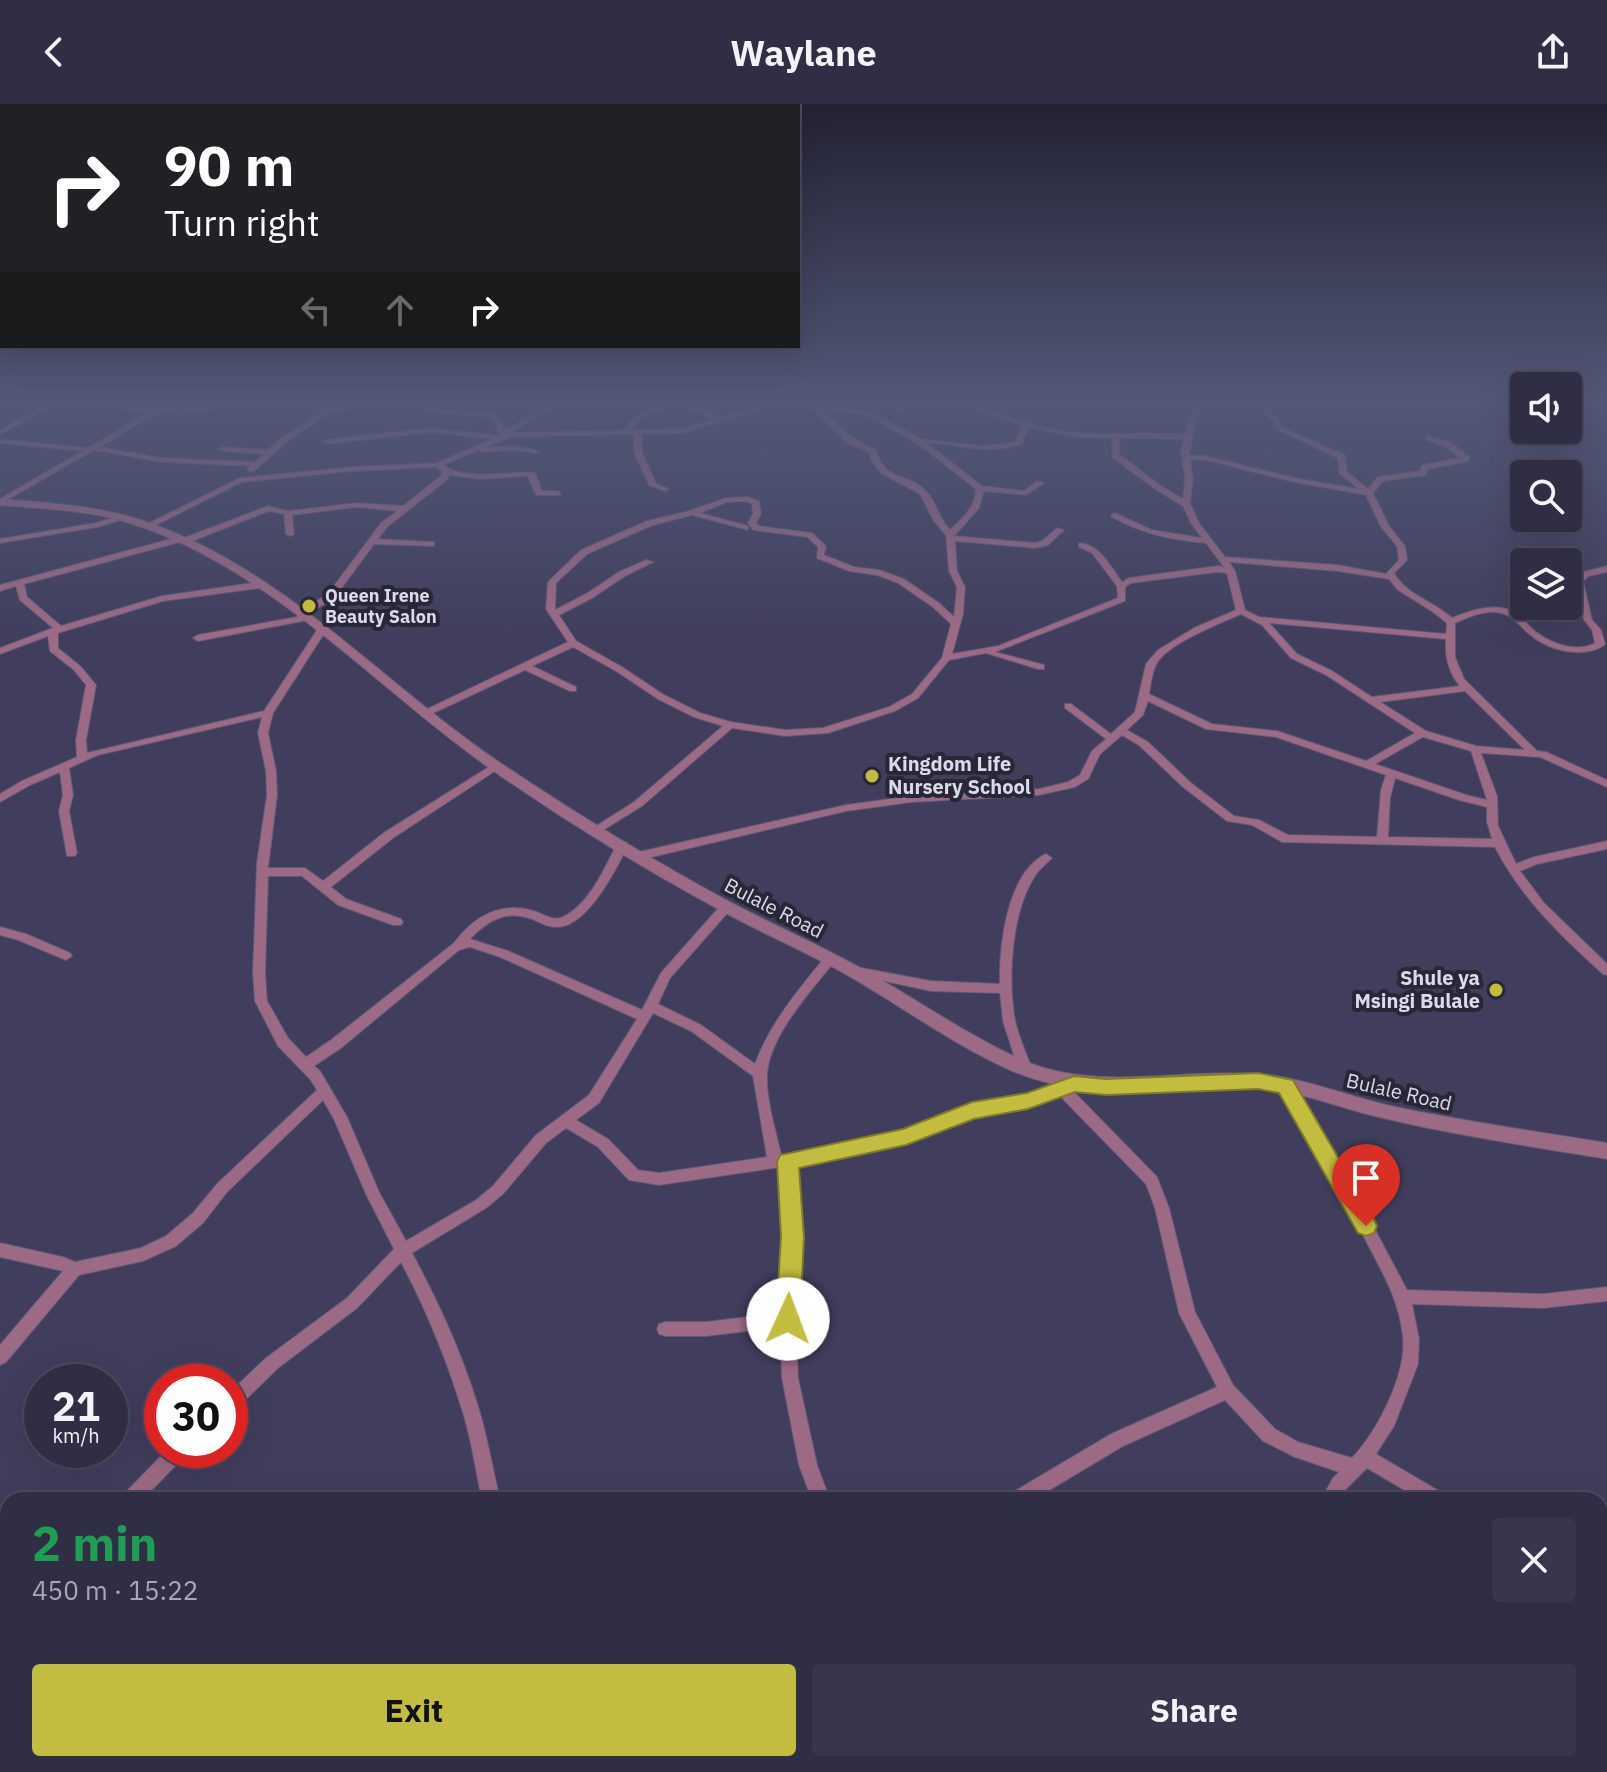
<!DOCTYPE html>
<html lang="en">
<head>
<meta charset="utf-8">
<style>
  body { margin:0; font-family:"IBM Plex Sans",sans-serif; background:#38364c; color:#f1f3f6; height:100vh; display:flex; flex-direction:column; font-size:30px; white-space:nowrap }
  * { box-sizing:border-box; margin:0 }
  p { font-size:26px; color:#a8a8b3 }
  .icon { flex:none; width:44px; height:44px; fill:none; stroke:currentColor; stroke-width:2; stroke-linecap:round; stroke-linejoin:round }
  .map { position:relative; flex:1; overflow:hidden }
  .sheet { position:absolute; left:0px; top:1388px; width:1608px; height:280px; display:flex; flex-direction:column; background:#302e45; border-radius:24px 24px 0 0; box-shadow:0 8px 32px #0002,0 0 0 2px #4b4a5e }
  .sheet>* { flex:none }
  .guide { position:absolute; left:0px; top:0px; width:800px; height:244px; box-shadow:0 8px 32px #0002,0 0 0 2px #4b4a5e; background:#202124; color:#fff; overflow:hidden }
  .buttons { position:absolute; left:1510px; top:268px; display:grid; gap:16px }
  .buttons a { display:grid; place-items:center; width:72px; height:72px; border-radius:8px; background:#302e45; box-shadow:0 8px 32px #0002,0 0 0 2px #4b4a5e; font-size:40px }
  .speed { position:absolute; left:24px; top:1260px; display:flex; gap:16px; font-size:40px; font-weight:700; text-align:center }
  .speed>* { display:grid; place-content:center; width:104px; height:104px; border-radius:50%; background:#302e45; box-shadow:0 8px 32px #0002,0 0 0 2px #4b4a5e; line-height:1 }
  .speed small { font-size:20px; font-weight:400 }
  .speed .limit { border:12px solid #d22; background:#fff; color:#111 }
  .pin { position:absolute; display:grid; place-items:center; width:68px; height:68px; color:#fff; margin:-82px -34px; border-radius:50% 50% 50% 0; rotate:-45deg; box-shadow:0 0 8px #0007 }
  .pin .icon { rotate:45deg }
  .me { position:absolute; width:88px; margin:-44px; rotate:2deg; stroke-linejoin:round; filter:drop-shadow(0 0 6px #0008) }
  .turn { display:flex; align-items:center; gap:28px; height:168px; padding:0 32px; font-size:36px }
  .turn .icon { width:104px; height:104px; stroke-width:2.5 }
  .turn b { display:block; font-size:56px; line-height:68px }
  .lanes { display:flex; align-items:center; height:76px; padding:0 32px; background:#0003; justify-content:center; gap:40px; direction:ltr }
  .lanes .off { opacity:.35 }
  .round { display:grid; place-items:center; flex:none; width:84px; height:84px; border-radius:8px; background:#38364c }
  .overview { display:flex; align-items:center; justify-content:space-between; height:136px; padding:0 32px }
  h1 { font-size:48px; font-weight:700; line-height:60px; color:#1e9e55 }
  .primary-button { display:flex; gap:16px; margin-top:auto; padding:16px 32px }
  .primary-button a { flex:1; height:92px; border-radius:8px; background:#c3bd3f; color:#111; font-size:32px; font-weight:700; line-height:92px; text-align:center }
  .primary-button a+a { background:#38364c; color:#f1f3f6 }
  header { display:flex; justify-content:space-between; align-items:center; height:104px; padding:0 32px; background:#302e45; font-size:36px; font-weight:700 }
  .map>svg:first-child { display:block }
  .lines { fill:none; stroke-linecap:round; stroke-linejoin:round }
  .minor-casing { stroke:#5c5a76; stroke-width:2 }
  .tertiary-casing { stroke:#5c5a76; stroke-width:2 }
  .minor { fill:#9d6a85; fill-rule:evenodd }
  .tertiary { fill:#9d6a85; fill-rule:evenodd }
  .route { fill:#c3bd3f; stroke:#7f7b29; stroke-width:2 }
  .poi-dot { fill:#c3bd3f; stroke:#282735; stroke-width:3 }
  .labels { text-anchor:middle; stroke-width:8; stroke-linejoin:round; paint-order:stroke }
  .far-poi-label { font-size:18px; font-weight:bold; fill:#dadaec; stroke:#282735; text-anchor:start }
  .poi-label { font-size:20px; font-weight:bold; fill:#dadaec; stroke:#282735; text-anchor:start }
  .street-label { font-size:20px; fill:#dadaec; stroke:#282735 }
</style>
</head>
<body>
<header><svg class="icon" aria-label="back" viewBox="0 0 24 24"><path d="M15 5l-7 7 7 7"/></svg>Waylane<svg class="icon" aria-label="share" viewBox="0 0 24 24"><path d="M12 15V3M7 8l5-5 5 5M5 13v7h14v-7"/></svg></header>
<div class="map">
<svg width="1607" height="1668" viewBox="0 0 1607 1668">
  <rect width="100%" height="100%" fill="#403e5c"/>
  <g class="lines">
    <defs>
      <g id="minor">
        <path d="M 49,299 L 121,300 L 156,304 L 165,299 L 172,299 L 165,304 C 193,307 221,299 249,299 L 246,301 L 180,310 L 159,308 L 100,343 L 161,354 L 255,358 L 264,350 L 223,347 L 219,345 L 223,343 L 268,346 L 282,333 L 327,304 L 285,301 L 282,299 L 341,299 L 335,304 L 373,299 L 387,299 L 328,309 L 288,337 L 254,367 L 248,367 L 247,365 L 250,362 L 161,358 L 94,346 L 0,400 L 0,395 L 82,347 L 0,339 L 0,335 L 88,344 L 150,307 L 54,301 L 0,331 L 0,326 Z"/>
        <path d="M 410,299 L 418,299 L 436,305 L 494,310 L 502,318 L 505,326 L 554,299 L 561,299 L 510,329 L 625,326 C 632,307 666,296 685,299 C 697,300 710,308 721,313 L 768,299 L 791,299 L 868,307 L 921,335 L 981,342 L 1004,340 L 1016,337 L 1022,321 L 960,300 L 959,299 L 967,299 C 1005,311 1041,326 1080,329 C 1115,332 1150,327 1185,331 L 1194,299 L 1200,299 L 1189,351 L 1206,352 L 1294,374 L 1359,385 L 1339,369 L 1338,354 L 1276,325 L 1273,317 L 1263,307 L 1266,299 L 1272,299 L 1270,307 L 1278,315 L 1281,323 L 1345,351 L 1347,368 L 1368,385 L 1378,373 L 1420,367 L 1422,361 L 1460,354 L 1445,342 L 1426,336 L 1426,332 L 1451,338 L 1469,353 L 1469,357 L 1428,365 L 1426,371 L 1383,377 L 1373,389 L 1389,422 L 1405,442 L 1407,456 L 1394,469 C 1407,492 1434,497 1452,514 C 1469,507 1489,500 1507,505 C 1520,509 1526,520 1536,528 C 1552,540 1577,549 1595,539 L 1592,526 L 1584,516 L 1575,476 L 1583,468 L 1607,462 L 1607,468 L 1589,472 L 1583,477 L 1592,516 L 1601,526 L 1605,540 L 1603,542 C 1581,555 1546,546 1528,529 C 1520,522 1514,513 1504,510 C 1488,504 1469,513 1455,519 L 1455,553 L 1464,575 L 1537,647 L 1546,648 L 1607,676 L 1607,683 L 1540,653 L 1481,649 L 1497,692 L 1498,722 L 1516,760 L 1534,753 L 1607,737 L 1607,745 L 1537,760 L 1520,767 L 1544,799 L 1607,860 L 1607,871 L 1603,870 C 1561,832 1521,794 1495,743 L 1282,738 L 1252,721 L 1227,717 L 1183,683 L 1140,642 L 1122,631 L 1100,650 L 1088,675 L 1075,683 L 1039,691 L 912,698 L 846,707 L 639,756 L 633,752 L 639,748 L 846,701 L 912,692 L 1039,685 L 1068,678 L 1080,671 L 1092,647 L 1106,635 L 1065,604 L 1065,600 L 1071,600 L 1111,630 L 1135,608 L 1146,560 L 1158,546 L 1194,524 L 1236,506 L 1227,469 L 1217,468 L 1131,479 L 1125,483 L 1125,497 L 995,548 L 1044,561 L 1044,565 L 1038,565 L 986,549 L 949,556 L 918,594 L 895,607 L 828,629 L 785,632 L 732,624 L 642,702 L 597,730 L 593,728 L 592,726 L 593,724 L 634,698 L 723,622 L 694,613 L 658,595 L 616,567 L 573,543 L 532,562 L 576,583 L 576,587 L 570,587 L 525,566 L 427,612 L 421,612 L 421,608 L 568,538 L 546,505 L 548,478 L 581,446 L 647,417 L 689,407 L 726,394 L 747,393 L 759,397 L 761,410 L 756,419 L 759,422 L 812,429 L 826,442 L 824,451 L 854,463 L 879,466 L 904,475 L 939,499 L 954,513 L 957,483 L 949,467 L 946,431 L 934,417 L 920,390 L 881,369 L 871,356 L 870,349 L 846,338 L 813,305 L 774,301 L 683,329 L 642,330 L 642,348 L 656,380 L 669,385 L 665,387 L 649,381 L 634,348 L 634,330 L 510,333 L 485,344 L 515,342 L 539,347 L 535,349 L 515,346 L 482,348 L 479,346 L 443,361 C 463,376 504,369 528,368 L 535,369 L 542,387 L 557,387 L 561,389 L 560,391 L 536,391 L 528,372 L 479,375 L 449,371 L 448,375 L 387,423 L 378,435 L 431,438 L 434,438 L 434,442 L 374,440 L 334,494 L 305,512 L 307,514 L 303,517 L 198,537 L 193,534 L 198,531 L 297,513 L 297,509 L 328,490 L 381,419 L 397,407 L 357,403 L 292,411 L 294,430 L 290,432 L 286,430 L 284,410 L 269,407 L 187,439 L 180,438 L 24,480 L 27,493 L 61,522 L 162,492 L 259,478 L 263,481 L 259,484 L 163,497 L 58,529 L 58,544 L 80,562 L 96,581 L 86,636 L 87,649 L 264,607 L 317,526 L 323,526 L 325,528 L 273,609 L 268,629 L 276,667 L 277,691 L 268,764 L 305,764 L 323,777 L 385,728 L 492,661 L 500,661 L 501,663 L 393,734 L 331,783 L 346,795 L 401,815 L 403,818 L 401,821 L 393,821 L 338,801 L 302,772 L 268,772 L 265,869 L 267,897 L 288,934 L 306,953 L 331,936 L 454,839 C 474,812 501,797 534,807 C 544,810 553,818 563,813 C 590,800 605,763 618,738 L 626,738 L 628,741 C 616,766 587,824 556,823 C 547,823 539,818 532,815 C 507,805 487,817 470,835 L 508,847 L 642,906 L 661,869 L 722,800 L 730,800 L 732,803 L 730,806 L 670,874 L 658,900 L 701,921 L 755,960 C 770,919 799,885 826,852 L 834,852 L 836,855 L 834,858 C 811,887 769,932 767,971 C 766,997 776,1026 781,1051 L 905,1028 L 972,1001 L 1027,992 L 1074,975 L 1079,976 L 1081,980 L 1079,984 L 1072,986 L 1157,1073 L 1169,1104 L 1195,1208 L 1233,1281 L 1275,1325 L 1298,1338 L 1352,1354 C 1377,1328 1407,1270 1403,1233 C 1399,1195 1383,1170 1366,1137 C 1339,1084 1308,1034 1279,982 L 1281,978 L 1286,977 L 1291,978 L 1345,1069 L 1407,1186 L 1543,1190 L 1607,1183 L 1607,1197 L 1543,1204 L 1412,1200 L 1419,1235 L 1418,1260 L 1394,1322 L 1376,1350 L 1444,1390 L 1447,1396 L 1421,1396 L 1367,1364 L 1345,1386 L 1340,1396 L 1321,1396 L 1333,1374 L 1339,1368 L 1295,1353 L 1263,1337 L 1225,1296 L 1123,1342 L 1033,1396 L 1007,1396 L 1010,1390 L 1111,1330 L 1217,1283 L 1179,1209 L 1155,1104 L 1146,1080 L 1059,991 L 1028,1002 L 973,1012 L 906,1039 L 794,1061 L 799,1133 L 795,1198 L 798,1274 L 817,1361 L 830,1396 L 812,1396 L 799,1361 L 782,1274 L 780,1223 L 706,1232 L 665,1232 L 659,1230 L 657,1225 L 659,1220 L 665,1218 L 706,1218 L 780,1209 L 785,1133 L 780,1063 L 659,1081 L 629,1076 L 598,1043 L 566,1024 L 546,1039 L 503,1090 L 486,1104 L 412,1149 C 440,1201 466,1258 482,1316 C 489,1343 494,1370 500,1396 L 482,1396 C 476,1368 472,1339 464,1312 C 448,1259 427,1207 401,1158 L 357,1204 L 278,1264 L 236,1305 L 230,1307 L 230,1288 L 266,1254 L 347,1194 L 394,1145 L 366,1090 L 334,1015 L 323,996 L 227,1088 L 203,1119 L 176,1142 L 143,1157 L 79,1171 L 6,1258 L 0,1261 L 0,1241 L 63,1167 L 0,1153 L 0,1139 L 63,1153 L 75,1158 L 141,1144 L 166,1132 L 193,1109 L 217,1080 L 317,986 L 310,975 L 278,942 L 255,897 L 253,869 L 257,759 L 267,691 L 266,667 L 258,629 L 262,613 L 98,651 L 69,664 L 73,691 L 69,707 L 77,749 L 75,752 L 67,752 L 59,707 L 63,691 L 60,668 L 30,681 L 0,698 L 0,690 L 22,677 L 77,653 L 76,636 L 86,581 L 74,566 L 50,547 L 48,532 L 0,550 L 0,544 L 53,524 L 20,496 L 16,482 L 0,487 L 0,481 L 178,433 L 184,434 L 268,402 L 288,407 L 357,399 L 403,402 L 441,372 L 442,368 L 436,363 L 352,367 L 242,378 L 150,424 L 143,422 L 240,374 L 352,363 L 437,359 L 492,335 L 432,328 L 326,340 L 322,338 L 323,336 L 432,324 L 499,332 L 496,319 L 490,313 L 435,309 ZM 681,301 L 714,315 L 682,325 L 632,326 C 641,307 663,306 681,301 ZM 822,306 L 864,310 L 917,339 L 976,385 C 975,404 963,413 950,426 C 939,415 937,400 927,388 C 908,367 886,380 876,346 L 852,334 ZM 1028,323 L 1077,333 L 1113,334 L 1112,353 L 1155,385 L 1183,402 L 1191,419 L 1202,434 L 1152,426 L 1115,409 L 1111,411 L 1112,413 C 1142,430 1172,436 1206,439 L 1224,463 L 1217,462 L 1129,474 L 1122,478 C 1110,462 1100,440 1079,439 L 1079,443 L 1092,449 L 1117,482 L 1118,494 L 998,542 L 952,550 L 963,510 L 965,483 L 957,467 L 955,437 L 1036,444 L 1048,441 L 1064,426 L 1057,424 L 1042,437 L 1035,439 L 954,432 L 979,404 L 984,387 L 1026,391 L 1044,379 L 1037,377 L 1024,387 L 982,382 L 927,339 C 965,340 982,352 1022,340 ZM 1120,334 L 1184,335 L 1181,347 L 1185,374 L 1183,395 L 1161,382 L 1119,350 ZM 1190,355 L 1206,356 L 1294,378 L 1366,391 L 1381,423 L 1397,442 L 1399,456 L 1386,470 L 1338,461 L 1225,453 L 1199,419 L 1190,399 L 1193,374 ZM 746,397 L 752,400 L 753,410 L 748,419 L 753,426 L 807,433 L 818,443 L 817,454 L 849,467 L 877,471 L 898,479 L 933,503 L 951,520 L 942,554 L 912,590 L 889,603 L 823,624 L 785,626 L 731,618 L 700,609 L 664,591 L 622,563 L 576,537 L 559,511 L 592,494 L 625,472 L 653,458 L 646,456 L 619,468 L 586,490 L 555,506 L 556,479 L 587,450 L 653,421 L 692,411 L 748,426 L 748,422 L 700,409 L 727,398 ZM 1229,458 L 1338,467 L 1389,475 L 1398,486 L 1433,508 L 1447,519 L 1446,530 L 1259,513 L 1245,506 L 1235,467 ZM 1241,510 L 1262,521 L 1291,554 L 1326,571 L 1415,629 L 1366,657 L 1277,627 L 1212,620 L 1149,590 C 1151,580 1152,567 1157,559 C 1169,539 1219,520 1241,510 ZM 1269,519 L 1446,535 C 1445,552 1448,568 1460,582 L 1372,593 L 1332,567 L 1297,550 ZM 1465,587 L 1525,646 L 1476,642 L 1426,627 L 1380,598 ZM 1148,597 L 1206,625 L 1276,633 L 1386,671 L 1381,686 L 1377,733 L 1288,731 L 1259,716 L 1234,712 L 1191,679 L 1148,638 L 1127,626 L 1143,611 ZM 1423,633 L 1471,647 L 1487,696 L 1466,691 L 1375,660 ZM 1395,674 L 1459,696 L 1487,703 L 1487,718 L 1492,735 L 1388,733 L 1390,694 ZM 470,843 L 500,853 L 637,915 L 589,991 L 536,1031 L 493,1082 L 476,1096 L 406,1137 L 379,1088 L 347,1013 L 320,967 L 314,962 L 341,944 L 459,846 ZM 653,909 L 691,927 L 753,972 L 767,1053 L 659,1069 L 638,1066 L 608,1035 L 576,1016 L 599,999 Z"/>
        <polygon points="930,299 945,299 896,307 893,305"/>
        <polygon points="121,411 124,411 124,415 97,423 0,439 0,435 96,419"/>
        <path d="M 1046,750 L 1052,754 C 1046,760 1039,765 1035,772 C 1012,807 1008,870 1014,911 C 1017,929 1025,947 1032,964 L 1030,968 L 1025,969 L 1020,968 L 1018,964 L 1003,917 L 1000,889 L 931,887 L 847,869 L 845,866 L 847,863 L 851,862 L 931,877 L 1000,880 C 999,842 1007,768 1046,750 Z"/>
        <polygon points="0,823 26,830 70,849 72,852 66,856 18,836 0,831"/>
        <polygon points="167,1346 187,1346 185,1352 142,1396 121,1396 124,1390"/>
        <polygon points="1600,1474 1607,1477 1607,1495 1600,1492"/>
        <polygon points="8,1562 8,1592 0,1597 0,1567"/>
        <polygon points="339,1660 362,1660 358,1668 335,1668"/>
        <polygon points="609,1660 630,1660 633,1668 612,1668"/>
        <polygon points="943,1660 963,1660 966,1668 946,1668"/>
        <polygon points="1252,1660 1272,1660 1274,1668 1254,1668"/>
        <polygon points="1425,1660 1447,1660 1450,1668 1428,1668"/>
      </g>
      <path id="tertiary" d="M 0,395 C 47,399 95,401 141,416 C 283,462 386,584 508,664 C 580,712 654,757 730,798 C 772,820 815,839 857,862 C 912,892 963,929 1020,955 C 1096,989 1177,964 1257,970 C 1302,973 1344,991 1387,1001 C 1460,1017 1534,1027 1607,1039 L 1607,1055 C 1534,1043 1460,1032 1387,1015 C 1344,1006 1302,987 1257,984 C 1169,977 1097,1004 1010,966 C 950,939 897,899 840,867 C 801,846 760,828 720,806 C 642,764 565,717 492,666 C 377,585 269,463 132,420 C 90,406 44,405 0,401 Z"/>
    </defs>
    <use href="#minor" class="minor-casing"/>
    <use href="#tertiary" class="tertiary-casing"/>
    <use href="#minor" class="minor"/>
    <use href="#tertiary" class="tertiary"/>
  </g>
  <linearGradient id="sky" x2="0" y2="1"><stop stop-color="#232233"/><stop offset="0.56" stop-color="#535878"/><stop offset="1" stop-color="#535878" stop-opacity="0"/></linearGradient>
  <rect width="1607" height="532" fill="url(#sky)"/>
  <polygon class="route" points="1258,969 1293,976 1374,1115 1377,1122 1374,1129 1366,1132 1358,1129 1279,989 1258,985 1106,991 1075,988 1028,1005 974,1015 906,1041 799,1064 804,1133 800,1215 796,1223 788,1226 780,1223 776,1215 781,1133 777,1058 780,1051 903,1025 972,998 1027,989 1074,972 1106,975"/>
  <g class="poi-dot">
    <circle cx="309" cy="502" r="8"/>
    <circle cx="872" cy="672" r="8"/>
    <circle cx="1496" cy="886" r="8"/>
  </g>
  <g class="labels">
    <g class="far-poi-label">
      <text x="325" y="498">Queen Irene<tspan x="325" dy="21">Beauty Salon</tspan></text>
    </g>
    <g class="poi-label">
      <text x="888" y="667">Kingdom Life<tspan x="888" dy="23">Nursery School</tspan></text>
      <text x="1480" y="881" text-anchor="end">Shule ya<tspan x="1480" dy="23">Msingi Bulale</tspan></text>
    </g>
    <g class="street-label">
      <text transform="translate(774 804) rotate(27)" y="7">Bulale Road</text>
      <text transform="translate(1399 988) rotate(13)" y="7">Bulale Road</text>
    </g>
  </g>
</svg>
<div class="buttons">
<a><svg class="icon" aria-label="sound" viewBox="0 0 24 24"><path d="M4 9h4l5-4v14l-5-4H4zM17 9q2 3 0 6"/></svg></a>
<a><svg class="icon" aria-label="search" viewBox="0 0 24 24"><circle cx="10" cy="10" r="6"/><path d="M15 15l6 6"/></svg></a>
<a><svg class="icon" aria-label="layers" viewBox="0 0 24 24"><path d="M12 4l9 5-9 5-9-5zM3 14l9 5 9-5"/></svg></a>
</div>
<div class="speed"><div>21<small>km/h</small></div><div class="limit">30</div></div>
<div class="pin" style="left:1366px;top:1122px;background:#d93025"><svg class="icon" aria-label="arrive" viewBox="0 0 24 24"><path d="M6 21V4h12l-3 4 3 4H6"/></svg></div>
<svg class="me" style="left:788px;top:1215px" viewBox="-20 -20 40 40"><circle r="19" fill="#fff"/><path d="M0-13L10 11 0 6-10 11z" fill="#c3bd3f"/></svg>
<div class="guide">
<div class="turn"><svg class="icon" aria-label="right" viewBox="0 0 24 24"><path d="M7 20v-9h11M14 6l5 5-5 5"/></svg><div><b>90 m</b>Turn right</div></div>
<div class="lanes"><svg class="icon off" aria-label="left" viewBox="0 0 24 24"><path d="M17 20v-9H6M10 6l-5 5 5 5"/></svg><svg class="icon off" aria-label="ahead" viewBox="0 0 24 24"><path d="M12 20V5M6 11l6-6 6 6"/></svg><svg class="icon" aria-label="right" viewBox="0 0 24 24"><path d="M7 20v-9h11M14 6l5 5-5 5"/></svg></div>
</div>
<section class="sheet">
<div class="overview"><div><h1>2 min</h1><p>450 m · 15:22</p></div><a class="round"><svg class="icon" aria-label="close" viewBox="0 0 24 24"><path d="M6 6l12 12M18 6L6 18"/></svg></a></div>
<div class="primary-button"><a>Exit</a><a>Share</a></div>
</section>
</div>
</body>
</html>
